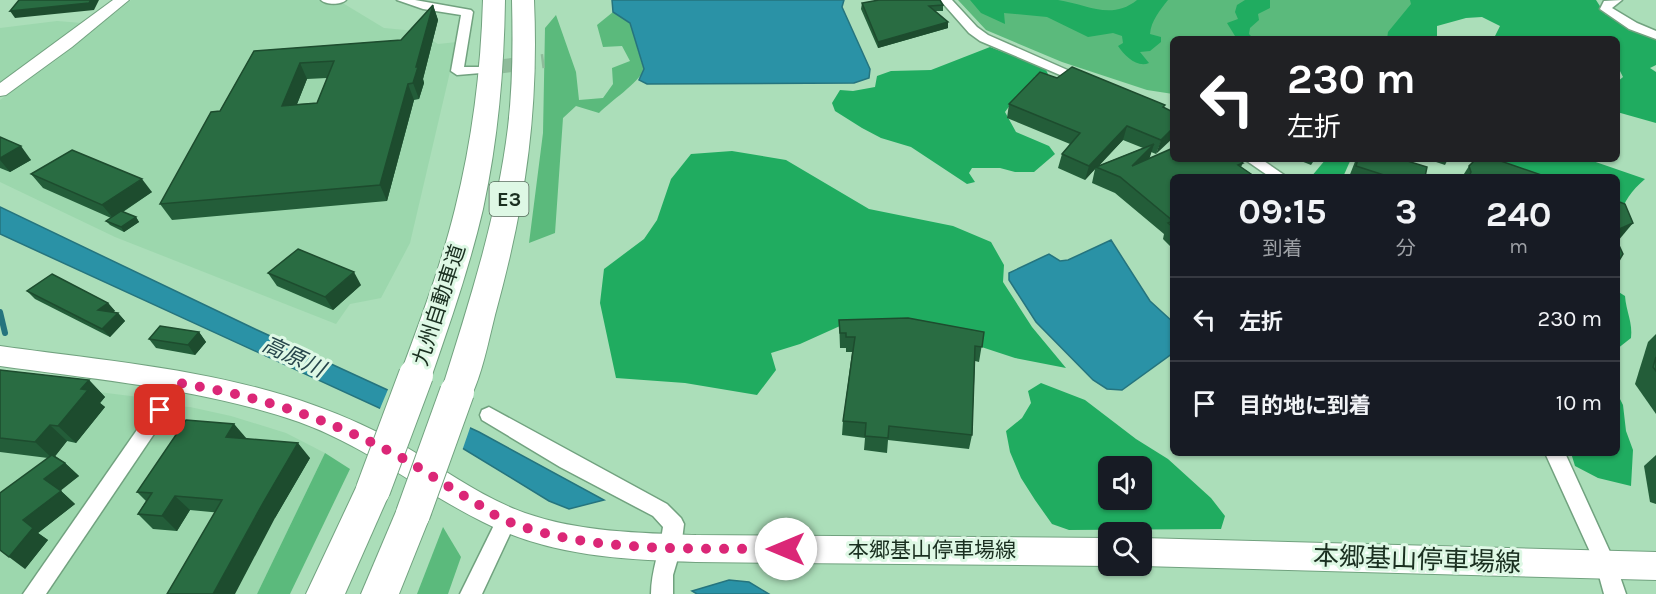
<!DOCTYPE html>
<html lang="ja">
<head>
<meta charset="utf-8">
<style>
  body { margin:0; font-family:Karla,"Noto Sans JP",sans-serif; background:#20242c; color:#f1f3f6; height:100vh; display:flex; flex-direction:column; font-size:22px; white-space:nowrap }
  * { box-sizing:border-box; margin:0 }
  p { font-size:20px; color:#9ea1a6 }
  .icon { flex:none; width:33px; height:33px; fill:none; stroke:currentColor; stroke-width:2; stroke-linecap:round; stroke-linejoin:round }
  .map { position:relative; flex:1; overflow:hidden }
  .sheet { position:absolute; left:1170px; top:174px; width:450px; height:282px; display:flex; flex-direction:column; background:#171b24; border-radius:9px; box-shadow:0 2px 4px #0004 }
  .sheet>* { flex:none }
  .guide { position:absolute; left:1170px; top:36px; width:450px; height:126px; border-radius:9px; box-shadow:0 2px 4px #0004; background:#202124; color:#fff; overflow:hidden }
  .buttons { position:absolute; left:1098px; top:456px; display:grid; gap:12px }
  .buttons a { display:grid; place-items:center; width:54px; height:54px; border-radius:9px; background:#171b24; box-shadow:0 2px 4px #0004; font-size:30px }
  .pin { position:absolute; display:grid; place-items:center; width:51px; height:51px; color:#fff; margin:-26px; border-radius:12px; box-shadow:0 3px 9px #0006 }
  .me { position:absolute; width:66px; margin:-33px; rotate:270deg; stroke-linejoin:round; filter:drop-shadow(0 0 4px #0008) }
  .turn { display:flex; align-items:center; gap:21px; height:126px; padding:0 18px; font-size:27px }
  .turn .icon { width:78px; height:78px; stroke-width:2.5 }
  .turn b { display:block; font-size:42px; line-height:51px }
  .eta { display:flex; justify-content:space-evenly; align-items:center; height:102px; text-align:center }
  .eta b { font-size:36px; font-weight:700; line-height:42px }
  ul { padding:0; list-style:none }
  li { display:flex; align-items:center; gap:18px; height:84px; padding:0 18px; border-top:2px solid #363941 }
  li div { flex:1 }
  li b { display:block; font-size:22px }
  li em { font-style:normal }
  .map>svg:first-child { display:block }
  .built { fill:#9cd7ad }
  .green { fill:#5bba7c }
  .forest { fill:#20ac60; fill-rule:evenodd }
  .water { fill:#2a92a6; stroke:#25747e; stroke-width:1.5 }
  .pier { fill:#abdeb9 }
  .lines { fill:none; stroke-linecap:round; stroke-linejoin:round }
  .stream { stroke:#25747e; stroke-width:6 }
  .minor-tunnel { stroke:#8ebb9a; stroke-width:14; stroke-dasharray:14 7; stroke-linecap:butt }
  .minor-casing { stroke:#71a27f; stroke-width:3 }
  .tertiary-casing { stroke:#71a27f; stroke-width:2 }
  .secondary-casing { stroke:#71a27f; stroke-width:2 }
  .motorway-casing { stroke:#71a27f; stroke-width:2 }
  .minor { fill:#fff; fill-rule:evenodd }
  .tertiary { fill:#fff; fill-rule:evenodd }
  .secondary { fill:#fff; fill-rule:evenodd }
  .motorway { fill:#fff; fill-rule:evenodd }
  .motorway-bridge-casing { stroke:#71a27f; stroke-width:36; stroke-linecap:butt }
  .motorway-bridge { stroke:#fff; stroke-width:34 }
  .wall { fill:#235d39; fill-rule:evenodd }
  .shaded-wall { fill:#1d4c2e }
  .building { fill:#296c42; stroke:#1d4c2e; stroke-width:1.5; fill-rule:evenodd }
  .route { stroke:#db2777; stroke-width:10; stroke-dasharray:0 18 }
  .labels { text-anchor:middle; stroke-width:6; stroke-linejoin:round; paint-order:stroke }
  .shield { fill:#def8e5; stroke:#556b5b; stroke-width:1.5 }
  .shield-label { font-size:20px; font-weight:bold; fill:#1a2f20 }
  .street-label { font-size:21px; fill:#1a2f20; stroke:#def8e5 }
  .water-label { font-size:22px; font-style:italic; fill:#27464c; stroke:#def8e5 }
  .near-street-label { font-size:26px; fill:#1a2f20; stroke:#def8e5 }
</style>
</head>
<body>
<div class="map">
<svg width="1656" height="594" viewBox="0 0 1656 594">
  <rect width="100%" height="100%" fill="#abdeb9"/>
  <g class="built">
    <polygon points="131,0 316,0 341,2 384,28 416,31 438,44 457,42 410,243 381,298 350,304 336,324 115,237 0,182 0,100 59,58"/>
    <polygon points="57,21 82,23 0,82 0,28"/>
    <polygon points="0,380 139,397 155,402 156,405 26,594 0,594"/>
    <polygon points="170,406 190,407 231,416 286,433 325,453 257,594 43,594"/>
  </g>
  <g class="green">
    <polygon points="958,0 1428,0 1411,39 1173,39 1173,94 1147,90 1062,62 986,30"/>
    <path d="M 613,12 L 630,23 L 644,70 C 637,84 612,100 599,113 L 576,106 L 563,118 L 555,233 L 529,243 L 543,133 L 545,28 L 556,15 L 576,72 L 579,100 L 603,98 L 613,84 L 612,68 L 630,61 L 622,46 L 603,47 L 597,25 Z"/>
    <polygon points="325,453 350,469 290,594 257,594"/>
    <polygon points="443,527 461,557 448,594 417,594"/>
  </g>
  <g class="forest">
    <path d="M 970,0 C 995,0 1034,0 1058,0 C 1086,4 1111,21 1137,0 L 1168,0 C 1160,10 1151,21 1150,34 L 1161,37 L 1161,42 L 1150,51 L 1140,52 L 1149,63 C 1137,68 1125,56 1118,46 L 1123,43 L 1122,36 L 1113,33 L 1088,37 L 1047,17 L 1004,13 L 1005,24 L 981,13 Z"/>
    <polygon points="1245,0 1270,0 1270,8 1258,14 1259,20 1250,28 1249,34 1254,39 1228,39 1235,36 1227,23 1238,19 1235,12 1237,5"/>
    <polygon points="1410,0 1596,0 1605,14 1656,38 1656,65 1650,68 1656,72 1656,123 1617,112 1617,82 1623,77 1617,65 1617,39 1499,39 1495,36 1500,26 1482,17 1466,18 1437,26 1437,37 1442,39 1387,39 1388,32 1411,4"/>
    <polygon points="990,47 1045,68 1048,74 1034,77 1038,82 1016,97 1005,112 1016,132 1049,146 1055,154 1034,172 1015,172 1000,168 972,168 969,173 975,182 967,184 911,147 881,138 862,128 835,111 832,103 840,90 853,91 875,87 877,76 891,71 931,70"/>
    <polygon points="732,151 786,160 869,209 953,226 991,242 1004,265 1003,282 1032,327 1066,368 1015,358 951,337 840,326 800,344 771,353 776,370 757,395 685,383 616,378 600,303 604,269 644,239 657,220 671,179 691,154"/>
    <polygon points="1326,159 1351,159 1343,177 1311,177"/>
    <path d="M 1477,159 L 1587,159 L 1645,179 C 1631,191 1624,201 1619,219 L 1617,177 L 1520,177 Z"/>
    <path d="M 1617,291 L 1625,296 C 1626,311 1633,323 1631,338 L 1617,349 Z"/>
    <path d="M 1041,383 L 1085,400 L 1136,439 L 1168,459 L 1211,498 L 1225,516 L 1221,529 L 1069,530 L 1052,524 L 1035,500 L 1021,478 L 1010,452 L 1006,431 L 1022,418 L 1031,403 L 1028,391 ZM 1142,466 L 1142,500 L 1108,500 L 1108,466 Z"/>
    <polygon points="1617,393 1623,405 1626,431 1633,450 1631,486 1598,478 1575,466 1571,453 1617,453"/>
  </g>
  <g class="water">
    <polygon points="612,0 844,0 842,7 870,69 869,78 854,83 647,84 639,80 644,69 630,23 613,12"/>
    <polygon points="0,207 255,329 479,432 604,500 569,509 549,501 449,440 0,234"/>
    <polygon points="1111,240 1150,301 1173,322 1173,353 1122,390 1107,389 1093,380 1036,322 1009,280 1009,273 1049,254 1060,261 1068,260"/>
    <polygon points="729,580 749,582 769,594 697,594 692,591"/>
  </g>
  <polygon class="pier" points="389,387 471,425 462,451 379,411"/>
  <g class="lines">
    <polyline class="stream" points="0,312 5,333"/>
    <polyline class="minor-tunnel" points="479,69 544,61"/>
    <defs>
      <g id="minor">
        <path d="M 321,0 L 346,0 C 341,5 326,5 321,0 Z"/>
        <polygon points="397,0 415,0 471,10 473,12 464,67 481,67 482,70 481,73 457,75 451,71 461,15 423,9"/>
        <polygon points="940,0 952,0 977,27 988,35 1090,80 1089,83 1079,83 980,41 969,33"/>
        <polygon points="1622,0 1612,8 1637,23 1656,31 1656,39 1629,29 1600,9 1604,1"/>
        <polygon points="1244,159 1261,159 1287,177 1270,177"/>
        <polygon points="179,376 185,378 188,383 185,388 46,594 23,594 173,378"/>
        <path d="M 489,407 L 667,504 L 681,518 L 684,524 L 681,548 L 673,575 L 673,594 L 651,594 C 651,571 660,550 663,527 L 653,516 L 560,467 L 482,420 L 480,415 L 482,410 Z"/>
        <polygon points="1545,453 1565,453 1616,565 1626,594 1604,594 1596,565"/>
        <polygon points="506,512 513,515 516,521 482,594 460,594 499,515"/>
      </g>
      <polygon id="tertiary" points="113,0 129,0 72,47 6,95 0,96 0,83"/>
      <g id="secondary">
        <path d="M 0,346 C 106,361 215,369 316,406 C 347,417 377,431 406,447 C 445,470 483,498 525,513 C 579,532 639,533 696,535 L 1108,538 L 1109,566 L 696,562 C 623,560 549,556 483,522 C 420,491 366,446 299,422 C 204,389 100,380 0,366 Z"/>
        <polygon points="1142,538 1656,552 1656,580 1142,566"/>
      </g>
      <g id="motorway">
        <path d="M 483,0 L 505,0 C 504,70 498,140 483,209 C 470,265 451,320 432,375 L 427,384 L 416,388 L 405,384 L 400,375 C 420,321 441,266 455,209 C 472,141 481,71 483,0 Z"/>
        <path d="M 512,0 L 534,0 C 539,113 525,206 495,315 C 488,343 482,375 469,401 L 457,405 L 445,401 L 441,392 C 468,306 497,218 508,127 C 513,85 513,43 512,0 Z"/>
        <polygon points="373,474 386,479 391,490 345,594 306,594 360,479"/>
        <polygon points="413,498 426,502 431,514 399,594 361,594 400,502"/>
      </g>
    </defs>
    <use href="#minor" class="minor-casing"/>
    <use href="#tertiary" class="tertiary-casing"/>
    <use href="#secondary" class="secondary-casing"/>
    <use href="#motorway" class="motorway-casing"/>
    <use href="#minor" class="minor"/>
    <use href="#tertiary" class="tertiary"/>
    <use href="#secondary" class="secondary"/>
    <use href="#motorway" class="motorway"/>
    <defs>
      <g id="motorway-bridge">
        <polyline points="373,490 416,375"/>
        <polyline points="413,514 457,392"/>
      </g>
    </defs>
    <use href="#motorway-bridge" class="motorway-bridge-casing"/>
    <use href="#motorway-bridge" class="motorway-bridge"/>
  </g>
  <g class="wall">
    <polygon points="862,3 943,5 943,11 935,11 948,28 878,48 861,9"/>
    <path d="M 433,5 L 438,20 L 423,79 L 424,83 L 419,99 L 414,100 L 387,201 L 172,220 L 160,204 L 220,111 L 254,51 L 401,40 ZM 327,78 L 317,103 L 297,104 L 307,79 Z"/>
    <path d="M 1057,78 L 1164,108 L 1173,112 L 1156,154 L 1151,152 L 1149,158 L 1243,163 L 1241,167 L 1251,174 L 1249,177 L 1173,177 L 1173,249 L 1163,239 L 1164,234 L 1115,193 L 1092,183 L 1095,169 L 1085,180 L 1058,168 L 1062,154 L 1070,144 L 1007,118 L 1009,104 ZM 1123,140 L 1143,148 L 1098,166 Z"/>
    <polygon points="0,137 31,160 10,172 0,168"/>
    <polygon points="1296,159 1315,159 1311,165"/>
    <polygon points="1356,159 1404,159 1404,160 1425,177 1349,177"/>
    <polygon points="1427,159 1448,159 1445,165"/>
    <polygon points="1469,166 1547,177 1462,177"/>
    <polygon points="31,174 152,192 123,212 136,217 139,222 124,232 110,225 106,221 111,218 43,188"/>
    <polygon points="268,273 361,285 333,310 277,286"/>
    <polygon points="27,291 108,303 115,311 113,312 118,313 125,321 110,337 35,299"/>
    <polygon points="839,320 984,332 979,362 975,361 972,435 969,449 888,440 887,453 864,450 865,438 842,435 843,421 852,352 846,352 846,348 840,348"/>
    <polygon points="199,332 206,342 195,355 156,348 149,339"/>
    <polygon points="1656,334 1656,414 1635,384 1648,342"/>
    <polygon points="0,370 89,380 105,397 100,403 105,407 76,443 67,441 55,456 65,463 79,476 60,490 75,504 38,533 48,540 25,569 48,458 0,452"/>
    <polygon points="234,424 246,439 310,458 275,518 190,510 177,531 153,529 138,514 146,501 137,492"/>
    <polygon points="1656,455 1656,504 1650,502 1644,466"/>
  </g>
  <g class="shaded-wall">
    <polygon points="91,0 99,0 94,10 15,18 10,11"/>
    <polygon points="433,5 438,20 423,79 424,83 419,99 413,83 416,67"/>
    <polygon points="948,22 948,28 878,48 878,42"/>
    <polygon points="300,63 307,79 290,122 282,106"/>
    <polygon points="408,84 414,100 387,201 380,185"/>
    <polygon points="1127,126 1123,140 1097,168 1096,167 1095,169 1085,180 1089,166"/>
    <polygon points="1173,128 1173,138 1156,154 1161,140"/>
    <polygon points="1154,144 1149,160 1132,166"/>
    <polygon points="21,146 31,160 10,172 0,160 0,158"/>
    <polygon points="142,179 152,192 113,218 102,205"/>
    <polygon points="136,217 139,222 124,232 121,227"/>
    <polygon points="1633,223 1618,241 1617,241 1617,230"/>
    <polygon points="354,272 361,285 333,310 325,297"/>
    <polygon points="108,303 115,311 105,318 98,310"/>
    <polygon points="118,313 125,321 110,337 102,329"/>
    <polygon points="199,332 206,342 195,355 188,345"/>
    <polygon points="89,380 105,397 100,403 105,407 76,443 58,426 81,389"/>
    <polygon points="234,424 247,439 226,437"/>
    <polygon points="50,425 67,441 53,459 35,442"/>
    <polygon points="298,443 310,458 275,518 235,594 213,594 263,503"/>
    <polygon points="65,463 79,476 59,492 44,479"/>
    <polygon points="61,491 75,504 38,533 48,540 25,569 9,557 23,520"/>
    <polygon points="175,496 190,510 177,531 162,516"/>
  </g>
  <g class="building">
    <polygon points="19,0 91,0 89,3 10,11"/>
    <polygon points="879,0 940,0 943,5 929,6 948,22 878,42 862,3"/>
    <path d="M 433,5 L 416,67 L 418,67 L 413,83 L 408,84 L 380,185 L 160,204 L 211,112 L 220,111 L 254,51 L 401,40 ZM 334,61 L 317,103 L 282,106 L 300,63 Z"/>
    <polygon points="1072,67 1165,105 1163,107 1173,112 1173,128 1161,140 1127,126 1089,166 1062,154 1080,133 1009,104 1040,72 1057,78"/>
    <polygon points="0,137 21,146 0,158"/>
    <polygon points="1154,144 1132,166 1173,148 1173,159 1237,159 1243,163 1238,165 1251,174 1243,177 1173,177 1173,227 1168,223 1173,221 1120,177 1096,167"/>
    <polygon points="72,150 142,179 102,205 31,174"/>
    <polygon points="1358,159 1404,159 1404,160 1427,167 1425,177 1390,177 1356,166"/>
    <polygon points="1476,159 1495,159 1547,177 1469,177 1471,172 1469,166"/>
    <polygon points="1617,201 1625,204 1633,223 1617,230"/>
    <polygon points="121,211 136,217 121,227 106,221"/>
    <polygon points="1617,241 1623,254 1617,264"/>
    <polygon points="298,249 354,272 325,297 268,273"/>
    <polygon points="52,274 108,303 98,310 118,313 102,329 27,291"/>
    <polygon points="908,318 984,332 982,347 975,346 972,435 889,426 888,438 865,436 866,423 843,421 855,337 846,337 846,333 840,333 839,320"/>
    <polygon points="160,326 199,332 188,345 149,339"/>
    <polygon points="1656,357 1656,371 1653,367"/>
    <polygon points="0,370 89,380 81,389 88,390 58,426 50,425 35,442 0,438"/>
    <polygon points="186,420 234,424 226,437 298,443 263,503 213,594 167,594 222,500 175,496 162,516 138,514 152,493 137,492"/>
    <polygon points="52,455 65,463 44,479 61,491 23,520 33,528 9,557 0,550 0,493"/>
  </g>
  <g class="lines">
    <path class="route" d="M 160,410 L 179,383 C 264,397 330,419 406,460 C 429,474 452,489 476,503 C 486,509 496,517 507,521 C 589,554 699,548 786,549"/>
  </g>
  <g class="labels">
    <rect class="shield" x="489.5" y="182" width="39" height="34" rx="4.5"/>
    <g class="shield-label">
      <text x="509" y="206">E3</text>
    </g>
    <g class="street-label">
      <text transform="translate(439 305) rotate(-72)" y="7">九州自動車道</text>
      <text x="932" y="557">本郷基山停車場線</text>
    </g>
    <g class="water-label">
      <text transform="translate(294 356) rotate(25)" y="8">高原川</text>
    </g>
    <g class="near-street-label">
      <text transform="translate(1417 559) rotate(2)" y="9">本郷基山停車場線</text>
    </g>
  </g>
</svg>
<div class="buttons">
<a><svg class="icon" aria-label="sound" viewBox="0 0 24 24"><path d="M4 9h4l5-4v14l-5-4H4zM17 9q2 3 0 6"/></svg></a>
<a><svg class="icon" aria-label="search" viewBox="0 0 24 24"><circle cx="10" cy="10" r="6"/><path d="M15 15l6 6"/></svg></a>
</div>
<div class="pin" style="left:160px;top:410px;background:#d93025"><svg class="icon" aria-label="arrive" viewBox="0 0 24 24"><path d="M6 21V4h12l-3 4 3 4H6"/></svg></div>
<svg class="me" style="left:786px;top:549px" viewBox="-20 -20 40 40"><circle r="19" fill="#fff"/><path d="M0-13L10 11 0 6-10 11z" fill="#db2777"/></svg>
<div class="guide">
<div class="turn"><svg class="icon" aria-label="left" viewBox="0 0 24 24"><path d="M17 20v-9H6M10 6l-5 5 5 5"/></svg><div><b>230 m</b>左折</div></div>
</div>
<section class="sheet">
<div class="eta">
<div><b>09:15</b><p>到着</p></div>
<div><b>3</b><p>分</p></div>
<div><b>240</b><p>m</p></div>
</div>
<ul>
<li><svg class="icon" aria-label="left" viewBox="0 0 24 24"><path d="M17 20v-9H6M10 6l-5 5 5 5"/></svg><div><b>左折</b></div><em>230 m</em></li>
<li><svg class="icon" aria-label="arrive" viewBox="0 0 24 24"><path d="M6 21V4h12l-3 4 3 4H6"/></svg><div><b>目的地に到着</b></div><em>10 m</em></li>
</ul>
</section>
</div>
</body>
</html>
